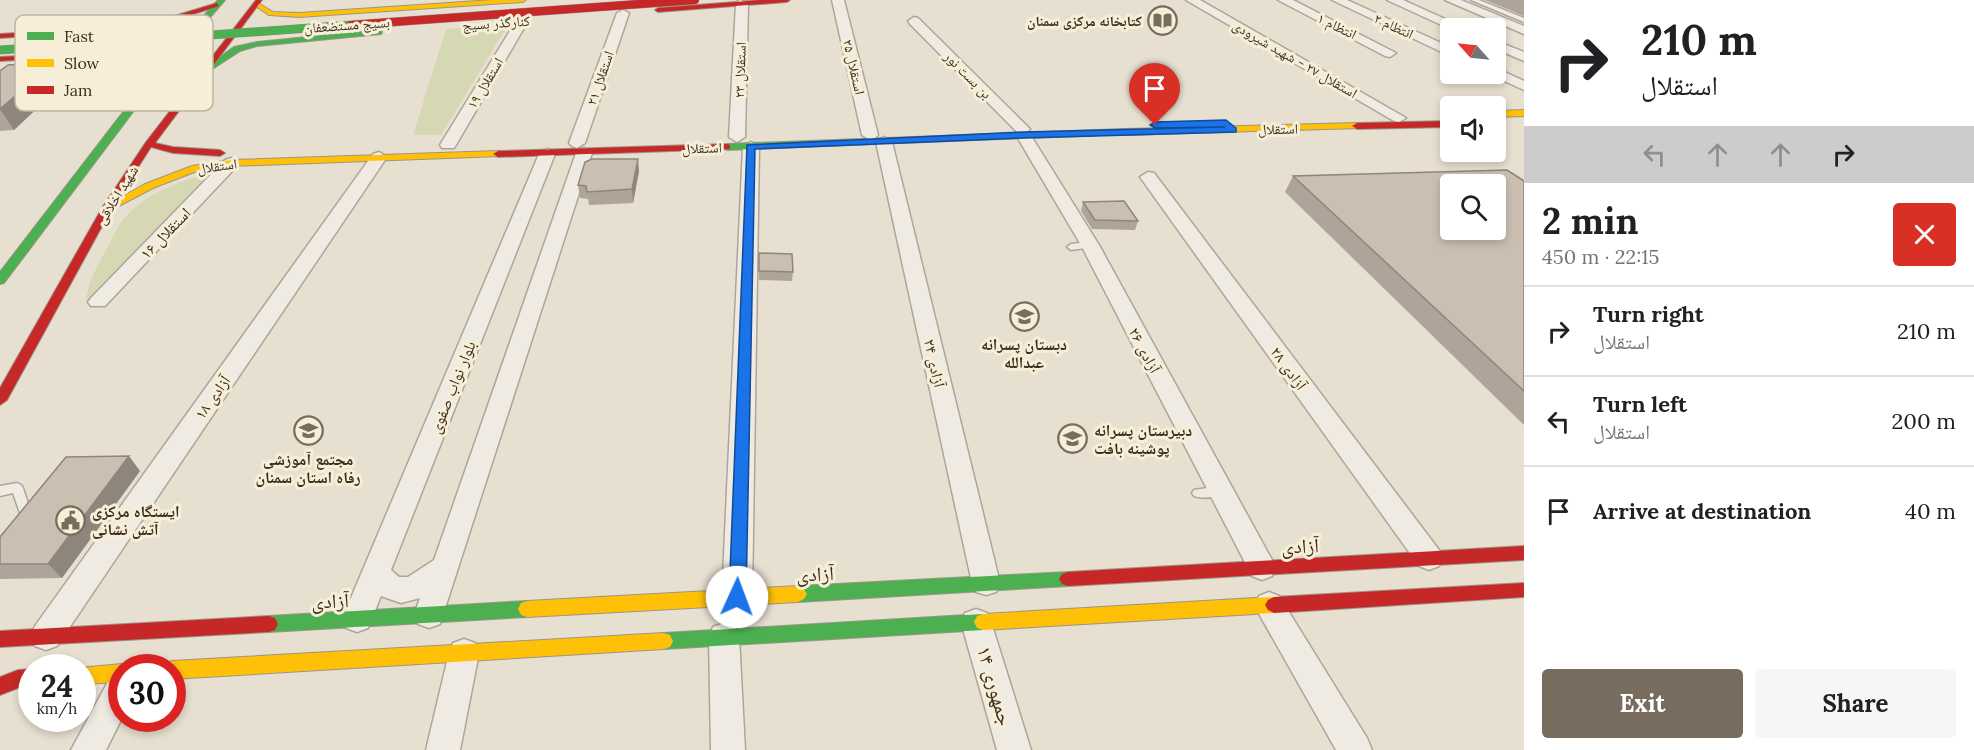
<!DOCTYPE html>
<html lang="en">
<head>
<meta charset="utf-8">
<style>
  body { margin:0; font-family:Lora,"Noto Naskh Arabic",serif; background:#f6f6f6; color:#202124; height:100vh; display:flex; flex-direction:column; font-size:22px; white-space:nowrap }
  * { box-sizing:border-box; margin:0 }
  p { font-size:20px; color:#757577 }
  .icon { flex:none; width:33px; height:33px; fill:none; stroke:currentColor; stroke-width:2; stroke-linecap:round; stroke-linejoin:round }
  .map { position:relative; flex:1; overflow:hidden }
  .panel { display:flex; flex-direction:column; background:#fff; width:450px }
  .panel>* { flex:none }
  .hud { background:#fff; color:#202124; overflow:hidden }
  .needle { width:39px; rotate:297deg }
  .fabs { position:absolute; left:1440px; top:18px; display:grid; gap:12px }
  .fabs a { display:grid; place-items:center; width:66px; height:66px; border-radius:6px; background:#fff; box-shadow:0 3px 9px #0003; font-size:30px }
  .speed { position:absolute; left:18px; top:654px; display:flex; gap:12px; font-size:30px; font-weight:700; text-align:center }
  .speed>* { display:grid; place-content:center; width:78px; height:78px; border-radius:50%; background:#fff; box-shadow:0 3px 9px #0003; line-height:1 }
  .speed small { font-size:15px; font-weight:400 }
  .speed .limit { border:9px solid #d22; background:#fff; color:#111 }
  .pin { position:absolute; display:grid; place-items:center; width:51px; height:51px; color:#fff; margin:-62px -26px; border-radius:50% 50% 50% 0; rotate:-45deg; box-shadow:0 0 6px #0007 }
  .pin .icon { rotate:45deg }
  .me { position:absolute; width:66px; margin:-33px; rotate:2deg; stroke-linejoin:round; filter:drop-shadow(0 0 4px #0008) }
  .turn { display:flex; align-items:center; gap:21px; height:126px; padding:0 18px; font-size:27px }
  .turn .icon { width:78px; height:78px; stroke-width:2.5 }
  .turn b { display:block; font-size:42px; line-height:51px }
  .lanes { display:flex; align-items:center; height:57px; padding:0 18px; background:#0003; justify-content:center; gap:30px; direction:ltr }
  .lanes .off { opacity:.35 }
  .round { display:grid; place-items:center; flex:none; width:63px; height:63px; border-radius:6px; background:#f6f6f6 }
  .head { display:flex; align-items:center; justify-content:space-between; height:102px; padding:0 18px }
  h1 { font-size:36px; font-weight:700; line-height:45px }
  .primary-button { display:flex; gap:12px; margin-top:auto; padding:12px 18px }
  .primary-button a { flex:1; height:69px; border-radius:6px; background:#786c5e; color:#fff; font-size:24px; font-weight:700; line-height:69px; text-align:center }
  .primary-button a+a { background:#f6f6f6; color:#202124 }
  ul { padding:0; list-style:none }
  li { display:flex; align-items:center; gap:18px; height:90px; padding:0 18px; border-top:2px solid #e0e0e0 }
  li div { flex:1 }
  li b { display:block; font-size:22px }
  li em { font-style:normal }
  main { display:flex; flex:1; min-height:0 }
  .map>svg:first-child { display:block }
  .green { fill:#d6d7b3 }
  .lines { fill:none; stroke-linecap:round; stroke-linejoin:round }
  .lane-casing { stroke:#ada599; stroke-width:3 }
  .street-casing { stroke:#ada599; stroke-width:3 }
  .fast-casing { stroke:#9c958a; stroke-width:2 }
  .slow-casing { stroke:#9c958a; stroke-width:2 }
  .jam-casing { stroke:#9c958a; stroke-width:2 }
  .lane { fill:#efebe3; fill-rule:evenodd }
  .street { fill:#efebe3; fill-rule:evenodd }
  .fast { fill:#4caf50; fill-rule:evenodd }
  .slow { fill:#ffc107; fill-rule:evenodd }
  .jam { fill:#c62828; fill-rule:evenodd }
  .fast-bridge-casing { stroke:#928b80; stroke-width:9; stroke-linecap:butt }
  .jam-bridge-casing { stroke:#928b80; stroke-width:9; stroke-linecap:butt }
  .fast-bridge { stroke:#4caf50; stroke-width:8 }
  .jam-bridge { stroke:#c62828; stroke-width:8 }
  .wall { fill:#afa499 }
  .shaded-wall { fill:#8e867d }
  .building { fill:#cbbfb2; stroke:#8e867d; stroke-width:1.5; fill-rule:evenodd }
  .route { fill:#1a73e8; stroke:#114b97; stroke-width:1.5 }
  .labels { text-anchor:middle; stroke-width:6; stroke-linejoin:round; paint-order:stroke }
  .far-poi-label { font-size:14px; font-weight:bold; fill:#3d2e20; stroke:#f7eed8; text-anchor:end }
  .far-street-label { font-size:14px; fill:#3d2e20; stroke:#f7eed8 }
  .street-label { font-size:16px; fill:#3d2e20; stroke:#f7eed8 }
  .poi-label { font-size:16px; font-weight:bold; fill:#3d2e20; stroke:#f7eed8 }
  .near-street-label { font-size:20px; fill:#3d2e20; stroke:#f7eed8 }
  .key { fill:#f7eed8; stroke:#bfb4a1; stroke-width:1.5 }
  .key-label { font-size:16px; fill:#3d2e20 }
</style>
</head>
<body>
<main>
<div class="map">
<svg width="1524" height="750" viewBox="0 0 1524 750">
  <rect width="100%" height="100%" fill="#e7e0d1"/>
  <g class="green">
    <polygon points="508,25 441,135 413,135 446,29"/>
    <path d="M 211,174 L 86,301 C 88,283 95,270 104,254 C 110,244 115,231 122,221 C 143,195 178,180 211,174 Z"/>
  </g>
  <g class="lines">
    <defs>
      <g id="lane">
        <polygon points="1471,0 1479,0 1524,18 1524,22"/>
        <polygon points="1090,242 1094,245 1093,247 1071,250 1067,247 1071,244"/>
        <polygon points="17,483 21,485 23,488 31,513 29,516 25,518 21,516 13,493 0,496 0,486"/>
        <path d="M 1221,486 L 1225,488 L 1227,491 L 1225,494 C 1216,497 1203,499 1194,496 L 1192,493 L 1194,490 Z"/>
      </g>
      <g id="street">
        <polygon points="740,0 748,3 745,137 737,142 729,137 736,3"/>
        <polygon points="832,0 844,0 878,135 875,138 870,140 862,135"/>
        <polygon points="1186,0 1200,0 1406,118 1399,122 1394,121"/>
        <polygon points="1278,0 1293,0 1396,53 1390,57 1385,56"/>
        <polygon points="1332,0 1347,0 1450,47 1450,56"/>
        <polygon points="1387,0 1403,0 1465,28 1450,29"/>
        <polygon points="1445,0 1461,0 1524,26 1524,34"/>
        <polygon points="623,10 629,13 585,143 577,148 572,146 569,143 617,13"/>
        <polygon points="522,17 528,21 456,145 454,148 442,148 440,145 516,21"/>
        <polygon points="914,17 918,18 1030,129 1028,131 1099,245 1272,560 1276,568 1272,576 1262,580 1252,576 1081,245 1016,135 1018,133 910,24 908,21"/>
        <polygon points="1496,41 1524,52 1524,61 1496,49"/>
        <polygon points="1496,68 1524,81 1524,90 1491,75 1496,74"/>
        <polygon points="884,137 892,142 1000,583 996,592 986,595 976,592 972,583 876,142"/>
        <polygon points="751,142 759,147 752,597 747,606 737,610 727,606 722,597 743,147"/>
        <polygon points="584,148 592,153 440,624 429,628 418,624 414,615 420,598 401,603 381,596 368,628 357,632 346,628 342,619 539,154 547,149 553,151 555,154 391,570 399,577 408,577 434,560 576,153"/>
        <polygon points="379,152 387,157 57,646 46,650 35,646 31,636 35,626 373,154"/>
        <polygon points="231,158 237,160 239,163 237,166 105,306 91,306 88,302 91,298 225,160"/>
        <polygon points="1148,172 1154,173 1439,550 1443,558 1439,566 1429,570 1419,566 1140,177"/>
        <polygon points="1269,592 1279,596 1367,738 1372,750 1336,750 1254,605 1259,596"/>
        <polygon points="976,609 987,613 991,622 1031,750 997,750 961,622 965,613"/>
        <polygon points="724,623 735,627 739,637 745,750 711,750 709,637 713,627"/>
        <polygon points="464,639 475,643 479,653 460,750 426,750 449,653 453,643"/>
        <polygon points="122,672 122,718 106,750 71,750 111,676"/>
      </g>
      <g id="fast">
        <polygon points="218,0 225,0 166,68 4,283 0,284 0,272 160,64"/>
        <polygon points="378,30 382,32 381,34 257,46 240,51 214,68 207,66 234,47 257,42"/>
        <polygon points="1124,129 1129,132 1127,134 727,150 722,147 727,144"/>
        <polygon points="1068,572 1074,574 1077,579 1074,584 1068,586 798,602 792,599 789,594 792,589 798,586"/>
        <polygon points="527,601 533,603 536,609 533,615 527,617 269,632 263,630 260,624 263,618 269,616"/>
        <polygon points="983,614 989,616 992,622 989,628 983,630 664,649 658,647 655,641 658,635 664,633"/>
      </g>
      <g id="slow">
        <polygon points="493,0 526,0 523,2 299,17 269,15 253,4 258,3 273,12 299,13"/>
        <polygon points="1524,110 1524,116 1496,117 1496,111"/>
        <polygon points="1357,123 1360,124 1360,128 1124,135 1119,132 1124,129"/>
        <polygon points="498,151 501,152 501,156 231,166 197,171 153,188 111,210 107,211 102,208 145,184 192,166 231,160"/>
        <polygon points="798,586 804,589 807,594 804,599 798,602 527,617 521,615 518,609 521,603 527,601"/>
        <polygon points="1274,597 1280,600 1283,605 1280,610 1274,613 983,630 977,628 974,622 977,616 983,614"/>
        <polygon points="664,633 670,635 673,641 670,647 664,649 172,679 172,668 164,668 165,664 172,661"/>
        <polygon points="122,664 129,668 122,668 122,682 82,684 82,668 78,668"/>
      </g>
      <g id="jam">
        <polygon points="256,0 262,0 155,143 173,147 220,150 225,153 220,156 173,153 151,147 112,208 7,400 0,405 0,388 102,208 146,142"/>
        <polygon points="761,0 790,0 787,2 658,12 655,10 658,8"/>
        <polygon points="217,3 219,6 149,28 0,38 0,34 148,24"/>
        <polygon points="126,50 150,54 167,66 160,68 145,58 126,54 0,61 0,57"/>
        <polygon points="1450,121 1450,127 1357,129 1352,126 1357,123"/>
        <polygon points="727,144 730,145 730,149 498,157 493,154 498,151"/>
        <polygon points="1524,546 1524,560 1068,586 1062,584 1059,579 1062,574 1068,572"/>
        <polygon points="1524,583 1524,597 1274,613 1268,610 1265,605 1268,600 1274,597"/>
        <polygon points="269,616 275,618 278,624 275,630 269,632 0,647 0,631"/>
        <polygon points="32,669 32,687 18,688 0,695 0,677 18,670"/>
      </g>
    </defs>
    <use href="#lane" class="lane-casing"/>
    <use href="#street" class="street-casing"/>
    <use href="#fast" class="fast-casing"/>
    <use href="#slow" class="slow-casing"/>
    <use href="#jam" class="jam-casing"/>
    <use href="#lane" class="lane"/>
    <use href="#street" class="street"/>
    <use href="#fast" class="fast"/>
    <use href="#slow" class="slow"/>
    <use href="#jam" class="jam"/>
    <defs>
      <polyline id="fast-bridge" points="0,50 351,25"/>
      <polyline id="jam-bridge" points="351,25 695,0"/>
    </defs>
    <use href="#fast-bridge" class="fast-bridge-casing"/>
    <use href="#jam-bridge" class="jam-bridge-casing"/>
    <use href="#fast-bridge" class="fast-bridge"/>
    <use href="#jam-bridge" class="jam-bridge"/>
  </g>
  <g class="wall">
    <polygon points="1485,0 1524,0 1524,16"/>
    <polygon points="0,71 66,81 14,130 0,131"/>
    <polygon points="639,171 633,203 589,205 588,199 580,198 578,185"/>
    <polygon points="1293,176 1524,181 1524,425 1285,192"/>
    <polygon points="1083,202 1138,221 1135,230 1092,229 1081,211"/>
    <polygon points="759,253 793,272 792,281 759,280"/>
    <polygon points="140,471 62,578 0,579 0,537"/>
  </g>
  <g class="shaded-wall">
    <polygon points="55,62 66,81 14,130 0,109"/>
    <polygon points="638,159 639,171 633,203 632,189"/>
    <polygon points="129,456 140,471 62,578 48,564"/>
  </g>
  <g class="building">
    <polygon points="55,62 0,109 0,71 8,65"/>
    <polygon points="592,159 638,159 632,189 587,192 586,186 578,185 585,162"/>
    <path d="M 1507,170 L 1524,181 L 1524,391 L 1293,176 ZM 1450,184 L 1496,184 L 1496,230 L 1450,230 Z"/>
    <polygon points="1124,201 1138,221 1095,220 1083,202"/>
    <polygon points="759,253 792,254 793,272 759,271"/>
    <polygon points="129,456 48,564 0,564 0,537 66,457"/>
  </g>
  <polygon class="route" points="1226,120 1236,128 1236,132 1024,138 755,149 746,597 744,603 737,605 731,603 729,597 747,145 1024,132 1225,127 1155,128 1150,125 1155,122"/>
  <defs>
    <symbol id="library-ring" viewBox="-11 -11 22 22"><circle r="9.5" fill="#f7eed8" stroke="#786c5e" stroke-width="1.5"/><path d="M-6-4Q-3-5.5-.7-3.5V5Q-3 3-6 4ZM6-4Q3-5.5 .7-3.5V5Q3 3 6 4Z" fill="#786c5e"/></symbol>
    <symbol id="school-ring" viewBox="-11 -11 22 22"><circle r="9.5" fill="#f7eed8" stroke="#786c5e" stroke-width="1.5"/><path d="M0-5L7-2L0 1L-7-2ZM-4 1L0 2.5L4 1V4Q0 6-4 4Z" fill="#786c5e"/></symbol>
    <symbol id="civic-ring" viewBox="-11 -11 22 22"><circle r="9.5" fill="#f7eed8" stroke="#786c5e" stroke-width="1.5"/><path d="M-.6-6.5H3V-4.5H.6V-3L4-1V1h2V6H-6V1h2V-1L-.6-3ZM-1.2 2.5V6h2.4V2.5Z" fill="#786c5e"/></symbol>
  </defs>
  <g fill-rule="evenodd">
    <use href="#library-ring" x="1146" y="4" width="33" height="33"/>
    <use href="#school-ring" x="1008" y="300" width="33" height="33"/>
    <use href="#school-ring" x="292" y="414" width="33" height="33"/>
    <use href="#school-ring" x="1056" y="422" width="33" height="33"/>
    <use href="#civic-ring" x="54" y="504" width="33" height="33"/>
  </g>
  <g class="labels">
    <g class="far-poi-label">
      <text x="1142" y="26">کتابخانه مرکزی سمنان</text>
    </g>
    <g class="far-street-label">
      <text transform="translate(496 23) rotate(-4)" y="5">کنارگذر بسیج</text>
      <text transform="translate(347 25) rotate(-4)" y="5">بسیج مستضعفان</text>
      <text transform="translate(1337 26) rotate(26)" y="5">انتظام ۱</text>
      <text transform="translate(1394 26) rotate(25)" y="5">انتظام ۲</text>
      <text transform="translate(1295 59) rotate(30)" y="5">استقلال ۲۷ - شهید شیرودی</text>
      <text transform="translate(854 67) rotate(77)" y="5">استقلال ۲۵</text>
      <text transform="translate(740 70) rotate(-88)" y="5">استقلال ۲۳</text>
      <text transform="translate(968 75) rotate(45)" y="5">بن بست نور</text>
      <text transform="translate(600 78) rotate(-71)" y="5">استقلال ۲۱</text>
      <text transform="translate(485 83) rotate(-59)" y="5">استقلال ۱۹</text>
      <text transform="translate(1278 129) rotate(-1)" y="5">استقلال</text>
      <text transform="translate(702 148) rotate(-2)" y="5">استقلال</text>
      <text transform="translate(217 166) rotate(-8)" y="5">استقلال</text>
      <text transform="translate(117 195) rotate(-58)" y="5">شهید اخلاقی</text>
    </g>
    <g class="street-label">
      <text transform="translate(165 233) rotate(-46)" y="6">استقلال ۱۶</text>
      <text transform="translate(1145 350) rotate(62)" y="6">آزادی ۲۶</text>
      <text transform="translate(935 363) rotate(77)" y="6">آزادی ۲۴</text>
      <text transform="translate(1289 368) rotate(54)" y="6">آزادی ۲۸</text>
      <text transform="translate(452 387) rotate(-68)" y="6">بلوار نواب صفوی</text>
      <text transform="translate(212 397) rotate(-55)" y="6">آزادی ۱۸</text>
    </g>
    <g class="poi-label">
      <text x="1024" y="350">دبستان پسرانه<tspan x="1024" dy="18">عبدالله</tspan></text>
      <text x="1094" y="436" text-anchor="start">دبیرستان پسرانه<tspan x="1094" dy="18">پوشینه بافت</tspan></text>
      <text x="308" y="465">مجتمع آموزشی<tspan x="308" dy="18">رفاه استان سمنان</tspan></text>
      <text x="92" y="517" text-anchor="start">ایستگاه مرکزی<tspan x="92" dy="18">آتش نشانی</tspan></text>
    </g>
    <g class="near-street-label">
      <text transform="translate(1300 546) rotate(-3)" y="7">آزادی</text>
      <text transform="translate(815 574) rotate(-3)" y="7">آزادی</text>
      <text transform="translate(330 601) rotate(-3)" y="7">آزادی</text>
      <text transform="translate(995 686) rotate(74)" y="7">جمهوری ۱۴</text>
    </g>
  </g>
  <rect x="15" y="15" width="198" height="96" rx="9" class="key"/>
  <rect x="27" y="32" width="27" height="8" fill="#4caf50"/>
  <rect x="27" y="59" width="27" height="8" fill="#ffc107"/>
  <rect x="27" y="86" width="27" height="8" fill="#c62828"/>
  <g class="key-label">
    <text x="64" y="42">Fast</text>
    <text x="64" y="69">Slow</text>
    <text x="64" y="96">Jam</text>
  </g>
</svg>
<div class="fabs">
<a><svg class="needle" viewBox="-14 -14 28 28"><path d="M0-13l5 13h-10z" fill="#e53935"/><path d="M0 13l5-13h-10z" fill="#757577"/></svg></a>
<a><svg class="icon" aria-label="sound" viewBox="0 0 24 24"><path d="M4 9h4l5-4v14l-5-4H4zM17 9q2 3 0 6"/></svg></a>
<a><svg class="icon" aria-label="search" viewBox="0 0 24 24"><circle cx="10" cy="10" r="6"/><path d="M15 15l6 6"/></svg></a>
</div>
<div class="speed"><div>24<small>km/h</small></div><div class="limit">30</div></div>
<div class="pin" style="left:1155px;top:125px;background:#d93025"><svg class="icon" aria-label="arrive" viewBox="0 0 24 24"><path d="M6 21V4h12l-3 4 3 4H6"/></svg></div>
<svg class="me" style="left:737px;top:597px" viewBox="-20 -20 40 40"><circle r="19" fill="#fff"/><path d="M0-13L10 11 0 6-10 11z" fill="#1a73e8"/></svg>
</div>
<section class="panel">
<div class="hud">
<div class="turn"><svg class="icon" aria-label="right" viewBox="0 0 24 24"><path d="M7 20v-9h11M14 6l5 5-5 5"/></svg><div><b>210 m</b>استقلال</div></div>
<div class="lanes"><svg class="icon off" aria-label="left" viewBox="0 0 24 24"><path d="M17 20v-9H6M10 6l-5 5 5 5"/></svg><svg class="icon off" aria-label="ahead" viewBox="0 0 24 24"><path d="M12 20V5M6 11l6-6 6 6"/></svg><svg class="icon off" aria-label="ahead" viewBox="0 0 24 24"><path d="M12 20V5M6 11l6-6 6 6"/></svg><svg class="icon" aria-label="right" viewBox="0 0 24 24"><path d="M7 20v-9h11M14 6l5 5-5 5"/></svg></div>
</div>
<div class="head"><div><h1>2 min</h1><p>450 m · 22:15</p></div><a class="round" style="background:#d93025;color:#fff"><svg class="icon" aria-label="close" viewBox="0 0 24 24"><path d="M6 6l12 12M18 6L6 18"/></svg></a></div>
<ul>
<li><svg class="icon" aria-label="right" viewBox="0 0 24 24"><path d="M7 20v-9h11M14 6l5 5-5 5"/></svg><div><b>Turn right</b><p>استقلال</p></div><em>210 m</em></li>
<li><svg class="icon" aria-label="left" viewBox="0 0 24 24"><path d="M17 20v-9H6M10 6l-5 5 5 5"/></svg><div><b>Turn left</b><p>استقلال</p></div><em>200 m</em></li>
<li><svg class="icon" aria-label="arrive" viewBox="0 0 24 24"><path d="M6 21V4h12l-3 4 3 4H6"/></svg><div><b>Arrive at destination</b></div><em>40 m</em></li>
</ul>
<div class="primary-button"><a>Exit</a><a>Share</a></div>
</section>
</main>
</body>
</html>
